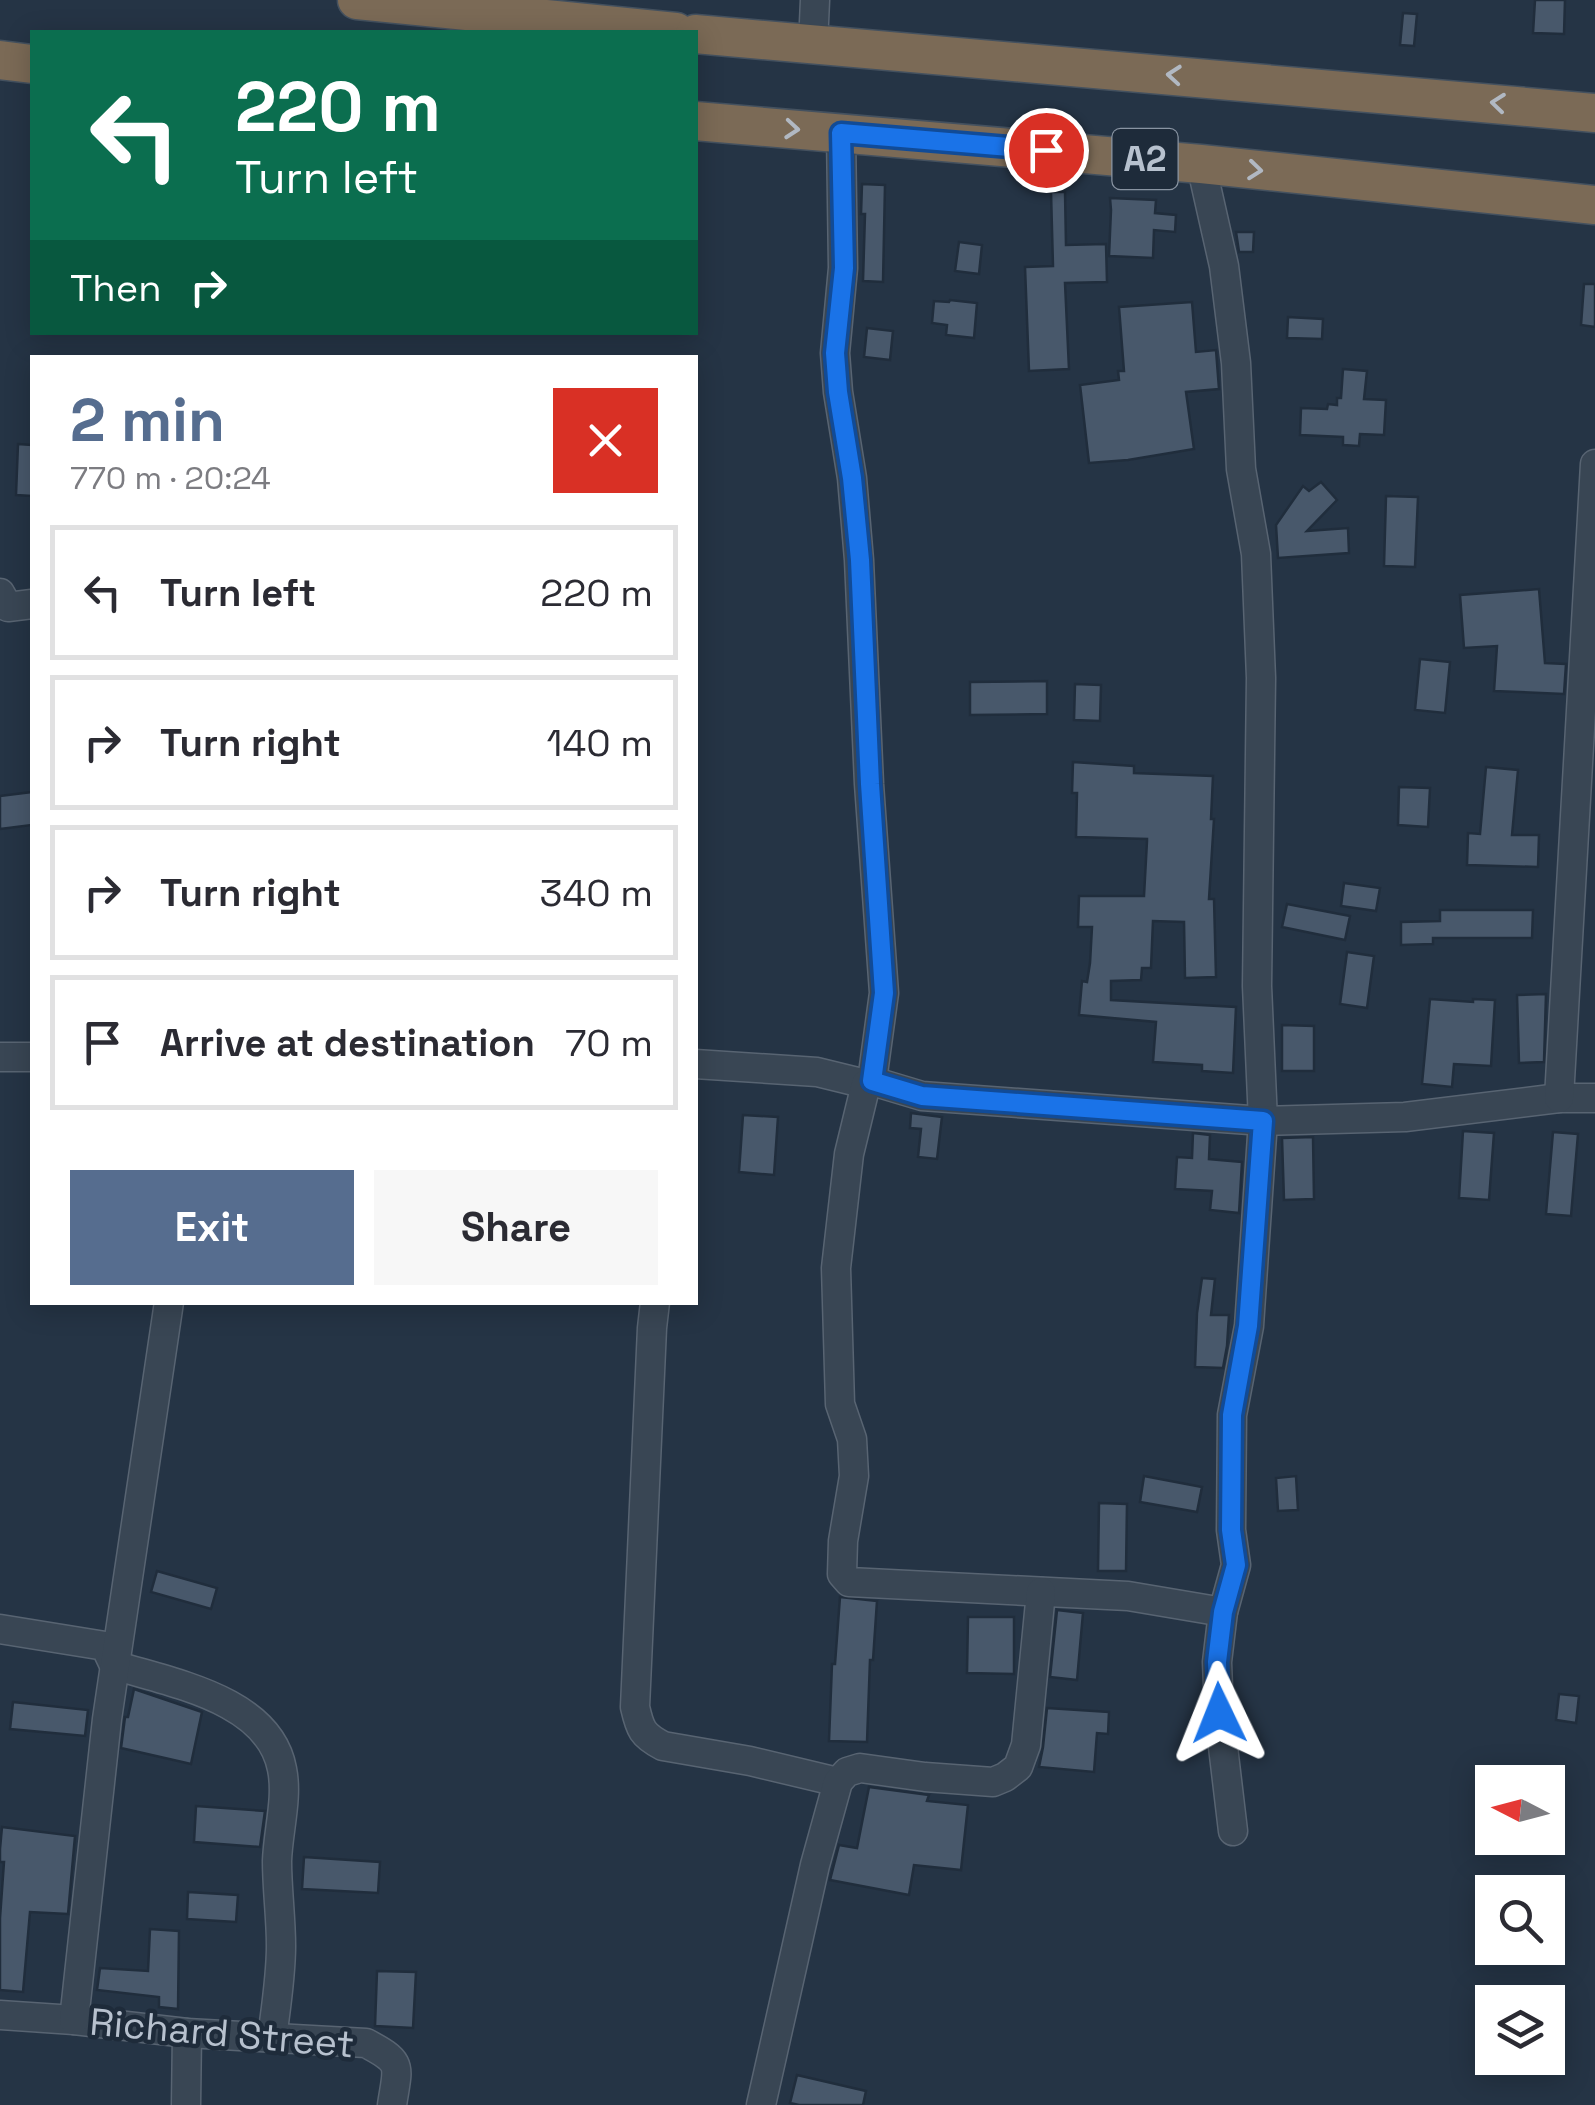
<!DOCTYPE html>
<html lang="en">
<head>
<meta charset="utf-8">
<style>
  body { margin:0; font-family:"Space Grotesk",sans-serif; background:#f7f7f7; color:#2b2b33; height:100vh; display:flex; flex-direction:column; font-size:38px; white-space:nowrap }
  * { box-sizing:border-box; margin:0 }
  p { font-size:32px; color:#7c7c81 }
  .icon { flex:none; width:55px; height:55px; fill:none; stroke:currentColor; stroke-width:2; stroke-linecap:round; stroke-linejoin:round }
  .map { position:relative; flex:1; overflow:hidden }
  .side { position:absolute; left:30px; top:355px; width:668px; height:950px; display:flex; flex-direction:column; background:#fff; border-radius:0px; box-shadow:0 5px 25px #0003 }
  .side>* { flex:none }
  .guide { position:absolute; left:30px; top:30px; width:668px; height:305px; border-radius:0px; box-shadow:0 5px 25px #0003; background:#0b6e4f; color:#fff; overflow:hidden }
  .needle { width:65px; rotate:276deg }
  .controls { position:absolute; left:1475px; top:1765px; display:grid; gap:20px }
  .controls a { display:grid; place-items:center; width:90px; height:90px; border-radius:0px; background:#fff; box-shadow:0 5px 25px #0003; font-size:50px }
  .pin { position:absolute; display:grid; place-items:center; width:85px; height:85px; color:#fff; margin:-42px; border:5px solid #fff; border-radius:50%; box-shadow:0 2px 10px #0007 }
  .me { position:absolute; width:110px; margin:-55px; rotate:358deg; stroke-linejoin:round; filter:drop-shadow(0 0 8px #0008) }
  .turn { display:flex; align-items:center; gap:35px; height:210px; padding:0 40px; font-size:45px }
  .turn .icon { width:130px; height:130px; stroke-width:2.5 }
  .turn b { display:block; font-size:70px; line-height:85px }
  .then { display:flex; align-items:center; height:95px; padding:0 40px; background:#0003; gap:20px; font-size:38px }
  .round { display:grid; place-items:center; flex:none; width:105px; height:105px; border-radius:0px; background:#f7f7f7 }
  .headline { display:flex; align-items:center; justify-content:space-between; height:170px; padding:0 40px }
  h1 { font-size:60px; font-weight:600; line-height:75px; color:#566d8f }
  .button { display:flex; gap:20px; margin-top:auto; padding:20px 40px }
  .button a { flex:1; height:115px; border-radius:0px; background:#566d8f; color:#fff; font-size:40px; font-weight:600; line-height:115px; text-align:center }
  .button a+a { background:#f7f7f7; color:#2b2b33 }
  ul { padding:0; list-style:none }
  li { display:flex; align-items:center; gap:30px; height:135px; margin:0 20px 15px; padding:0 20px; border:5px solid #e1e1e2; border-radius:0px }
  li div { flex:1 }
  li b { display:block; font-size:38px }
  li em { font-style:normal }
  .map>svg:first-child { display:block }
  .building { fill:#48586b; stroke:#202d3c; stroke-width:2.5 }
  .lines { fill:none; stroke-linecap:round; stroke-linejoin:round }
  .minor-casing { stroke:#586472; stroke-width:31 }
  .highway-casing { stroke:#44515f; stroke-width:41 }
  .minor { stroke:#394654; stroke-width:28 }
  .highway { stroke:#7b6a56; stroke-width:38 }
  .oneway { stroke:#b1b8c2 }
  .route-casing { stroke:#114b97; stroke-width:25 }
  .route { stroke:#1a73e8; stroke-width:18 }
  .labels { text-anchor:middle; stroke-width:9; stroke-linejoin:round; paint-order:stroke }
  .shield { fill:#1e2b3a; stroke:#8994a2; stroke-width:2.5 }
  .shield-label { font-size:35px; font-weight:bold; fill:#b7c1ce }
  .street-label { font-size:38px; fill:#b7c1ce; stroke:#1e2b3a }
</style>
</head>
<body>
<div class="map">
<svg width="1595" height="2105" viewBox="0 0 1595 2105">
  <rect width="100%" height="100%" fill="#253445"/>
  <g class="building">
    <polygon points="1535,0 1565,0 1564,34 1533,33"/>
    <polygon points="1403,13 1417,14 1414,46 1400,45"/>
    <polygon points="862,184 885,185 883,282 863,281 865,214 861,214"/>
    <polygon points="1051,192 1065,192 1066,245 1106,244 1107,282 1065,283 1069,369 1029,371 1025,267 1053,266"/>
    <polygon points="1110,198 1156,200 1155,213 1176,215 1175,232 1154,230 1153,258 1109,256 1111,210"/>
    <polygon points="1236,232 1254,232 1253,252 1239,252"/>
    <polygon points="959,242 982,245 979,274 955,271"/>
    <polygon points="1584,284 1595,284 1595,327 1581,325"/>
    <polygon points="950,300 977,303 974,338 946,335 947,325 932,323 934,301 949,302"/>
    <polygon points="1192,302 1196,352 1216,350 1219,389 1186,392 1194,449 1128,460 1089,463 1080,385 1119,380 1118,371 1124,371 1119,307"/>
    <polygon points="1288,317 1323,319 1322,339 1287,338"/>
    <polygon points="867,328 893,331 890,360 864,357"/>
    <polygon points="1343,369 1367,371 1364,399 1386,400 1384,435 1360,434 1359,446 1343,445 1343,437 1300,435 1301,408 1327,409 1328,404 1337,405 1337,398 1341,398"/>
    <polygon points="18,444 32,445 32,496 16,495"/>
    <polygon points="1321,482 1337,500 1307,531 1348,528 1349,553 1278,558 1276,525 1303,486 1309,491"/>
    <polygon points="1386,496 1418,497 1415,567 1384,566"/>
    <polygon points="1539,589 1545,663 1566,664 1564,694 1494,691 1497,646 1464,648 1460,595"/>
    <polygon points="1420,659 1450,662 1445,713 1415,710"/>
    <polygon points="1047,681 1047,714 970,715 970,682"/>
    <polygon points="1075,684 1101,685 1100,721 1074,720"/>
    <polygon points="1073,762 1134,766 1134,773 1213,776 1211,819 1214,819 1209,899 1214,899 1216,977 1185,978 1184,922 1153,921 1151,968 1142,968 1141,980 1111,981 1111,1000 1236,1007 1233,1073 1202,1071 1202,1065 1153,1062 1156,1022 1079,1015 1082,981 1087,982 1090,963 1092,927 1078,927 1079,896 1144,896 1147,841 1147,839 1076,837 1077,793 1072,793"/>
    <polygon points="1486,767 1518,770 1512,835 1539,835 1538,867 1467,865 1468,833 1480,834"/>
    <polygon points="1399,787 1430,788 1428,827 1398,825"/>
    <polygon points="32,792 32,825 0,829 0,796"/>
    <polygon points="1344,883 1380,888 1376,911 1341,906"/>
    <polygon points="1287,904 1350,916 1345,940 1282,927"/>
    <polygon points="1440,910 1533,910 1532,938 1433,938 1433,944 1401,945 1401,922 1440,921"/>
    <polygon points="1347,952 1374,956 1367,1008 1340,1004"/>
    <polygon points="1546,994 1544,1062 1519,1063 1517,995"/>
    <polygon points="1430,999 1473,1002 1473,999 1495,1000 1491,1066 1454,1064 1452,1087 1422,1084"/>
    <polygon points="1282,1025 1314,1026 1314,1071 1282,1071"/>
    <polygon points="911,1113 942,1117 937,1159 918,1157 921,1129 910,1128"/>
    <polygon points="743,1115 778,1117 774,1175 739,1172"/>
    <polygon points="1463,1131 1494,1133 1489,1200 1459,1198"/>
    <polygon points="1553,1132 1578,1134 1571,1216 1546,1214"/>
    <polygon points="1193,1133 1210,1135 1209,1159 1242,1162 1239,1213 1210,1210 1212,1191 1175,1189 1177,1157 1192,1158"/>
    <polygon points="1313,1137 1314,1199 1284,1200 1282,1138"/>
    <polygon points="1202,1278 1215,1279 1211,1315 1229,1315 1227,1346 1223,1368 1195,1367 1197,1313"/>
    <polygon points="1144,1476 1202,1487 1197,1512 1140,1502"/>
    <polygon points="1296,1476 1298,1510 1278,1511 1276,1478"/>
    <polygon points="1099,1503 1127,1504 1126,1571 1098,1571"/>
    <polygon points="157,1571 217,1588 211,1609 151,1592"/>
    <polygon points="840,1597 877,1601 873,1660 870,1660 867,1742 829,1741 832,1664 835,1664"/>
    <polygon points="1057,1610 1083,1613 1077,1680 1050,1677"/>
    <polygon points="968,1617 1014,1617 1014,1674 967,1673"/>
    <polygon points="134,1689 202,1712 191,1764 121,1748 125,1717 128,1717"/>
    <polygon points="1559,1694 1579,1696 1576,1723 1556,1720"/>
    <polygon points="13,1702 88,1710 85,1736 10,1729"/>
    <polygon points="1047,1708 1109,1712 1108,1734 1097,1733 1094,1772 1039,1767 1043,1747"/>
    <polygon points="869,1787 929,1795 927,1801 968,1805 961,1870 914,1865 909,1895 830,1880 839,1845 857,1848"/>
    <polygon points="196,1806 265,1811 260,1847 194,1842"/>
    <polygon points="2,1827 75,1836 68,1914 30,1912 23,1992 0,1990 0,1918 4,1862 0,1862 0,1849"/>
    <polygon points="304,1857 380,1862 378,1893 302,1889"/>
    <polygon points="188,1892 238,1895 236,1922 187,1919"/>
    <polygon points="150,1929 179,1931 178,2009 159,2007 159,1997 97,1990 100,1968 148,1971"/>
    <polygon points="377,1971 416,1972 413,2028 375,2026"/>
    <polygon points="797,2075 866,2091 863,2105 799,2105 790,2103"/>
  </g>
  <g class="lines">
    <defs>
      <g id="minor">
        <polyline points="813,45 815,0"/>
        <polyline points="841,133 843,268 835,353 838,392 852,478 859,560 869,784 884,993 872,1081"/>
        <polyline points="1201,164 1224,266 1236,363 1241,469 1256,554 1261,678 1257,986 1263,1121 1249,1326 1232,1415 1231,1530 1236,1565 1223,1612 1217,1662 1219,1713 1233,1831"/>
        <polyline points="0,593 8,607 32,604"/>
        <polyline points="0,1057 32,1057"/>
        <polyline points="695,1064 817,1072 866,1084 872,1081 922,1096 1263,1121 1405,1117 1559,1098 1595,1098"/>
        <polyline points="866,1084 849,1154 836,1268 840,1404 852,1439 854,1476 843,1541 842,1574 849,1582 1128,1596 1223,1612"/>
        <polyline points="1559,1098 1595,464"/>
        <path d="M 655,1302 L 652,1328 L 635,1707 C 640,1729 642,1735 663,1746 L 750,1761 L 838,1782"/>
        <path d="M 0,1629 L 105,1646 L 114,1665 C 171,1683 269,1699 282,1769 C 288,1798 278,1831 277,1861 C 277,1889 281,1917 281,1946 C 281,1976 276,2007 272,2038"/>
        <path d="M 0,2015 L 74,2020 L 187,2033 L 366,2043 C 404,2063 398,2065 392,2105"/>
        <polyline points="74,2020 107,1719 169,1302"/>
        <polyline points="186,2105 187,2033"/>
        <polyline points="761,2105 815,1865 838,1782 847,1772 860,1768 925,1777 993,1782 1005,1777 1018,1767 1026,1745 1041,1592"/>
      </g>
      <g id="highway">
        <polyline points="357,0 676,32"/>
        <polyline points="695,34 1595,113"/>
        <polyline points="0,60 32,64"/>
        <polyline points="695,121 1201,164 1595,205"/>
      </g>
    </defs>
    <use href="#minor" class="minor-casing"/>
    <use href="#highway" class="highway-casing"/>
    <use href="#minor" class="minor"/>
    <use href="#highway" class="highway"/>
  </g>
  <defs><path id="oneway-chevron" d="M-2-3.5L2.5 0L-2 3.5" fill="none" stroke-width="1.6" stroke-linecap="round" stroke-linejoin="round" transform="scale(2.5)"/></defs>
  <g class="oneway">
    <use href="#oneway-chevron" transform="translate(1174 75) rotate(-175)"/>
    <use href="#oneway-chevron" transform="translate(1498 103) rotate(-174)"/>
    <use href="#oneway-chevron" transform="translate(792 129) rotate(5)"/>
    <use href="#oneway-chevron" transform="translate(1255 170) rotate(6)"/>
  </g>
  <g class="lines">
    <defs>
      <polyline id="route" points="1046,150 841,133 844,268 835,353 838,392 852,478 860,560 870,784 884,993 872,1081 922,1096 1263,1121 1248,1326 1232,1415 1231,1530 1236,1565 1223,1612 1217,1662 1219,1713"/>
    </defs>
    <use href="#route" class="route-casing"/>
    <use href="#route" class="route"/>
  </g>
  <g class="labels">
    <rect class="shield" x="1112.5" y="129" width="65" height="60" rx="8"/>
    <g class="shield-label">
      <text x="1145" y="171">A2</text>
    </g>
    <g class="street-label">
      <text transform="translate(222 2033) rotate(5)" y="13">Richard Street</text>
    </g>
  </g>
</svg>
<div class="controls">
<a><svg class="needle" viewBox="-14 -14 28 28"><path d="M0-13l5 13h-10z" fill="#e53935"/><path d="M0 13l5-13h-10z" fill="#7c7c81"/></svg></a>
<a><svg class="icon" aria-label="search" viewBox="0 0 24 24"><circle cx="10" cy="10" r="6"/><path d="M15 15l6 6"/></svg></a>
<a><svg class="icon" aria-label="layers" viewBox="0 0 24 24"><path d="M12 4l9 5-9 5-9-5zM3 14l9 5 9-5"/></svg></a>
</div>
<div class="pin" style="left:1046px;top:150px;background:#d93025"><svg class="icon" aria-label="arrive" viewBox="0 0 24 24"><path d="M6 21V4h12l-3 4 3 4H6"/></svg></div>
<svg class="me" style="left:1219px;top:1713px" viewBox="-20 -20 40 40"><path d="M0-17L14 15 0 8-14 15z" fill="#1a73e8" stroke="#fff" stroke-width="4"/></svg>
<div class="guide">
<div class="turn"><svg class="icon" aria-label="left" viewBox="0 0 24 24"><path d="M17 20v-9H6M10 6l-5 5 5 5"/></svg><div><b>220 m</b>Turn left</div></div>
<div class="then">Then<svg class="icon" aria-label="right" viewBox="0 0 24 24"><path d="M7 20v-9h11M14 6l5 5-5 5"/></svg></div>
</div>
<section class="side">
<div class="headline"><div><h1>2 min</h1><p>770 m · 20:24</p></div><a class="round" style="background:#d93025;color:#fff"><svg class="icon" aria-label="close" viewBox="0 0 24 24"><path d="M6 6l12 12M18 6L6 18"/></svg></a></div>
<ul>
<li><svg class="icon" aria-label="left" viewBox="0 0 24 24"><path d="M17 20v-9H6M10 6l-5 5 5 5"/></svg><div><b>Turn left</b></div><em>220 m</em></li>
<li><svg class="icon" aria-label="right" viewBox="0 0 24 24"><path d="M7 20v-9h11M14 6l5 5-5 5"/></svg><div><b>Turn right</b></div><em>140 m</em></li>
<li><svg class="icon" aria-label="right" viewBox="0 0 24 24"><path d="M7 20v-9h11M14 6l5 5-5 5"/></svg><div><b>Turn right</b></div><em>340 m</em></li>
<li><svg class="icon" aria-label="arrive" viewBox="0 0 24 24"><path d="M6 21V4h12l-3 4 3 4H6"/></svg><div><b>Arrive at destination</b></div><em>70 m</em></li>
</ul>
<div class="button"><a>Exit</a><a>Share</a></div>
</section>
</div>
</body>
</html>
